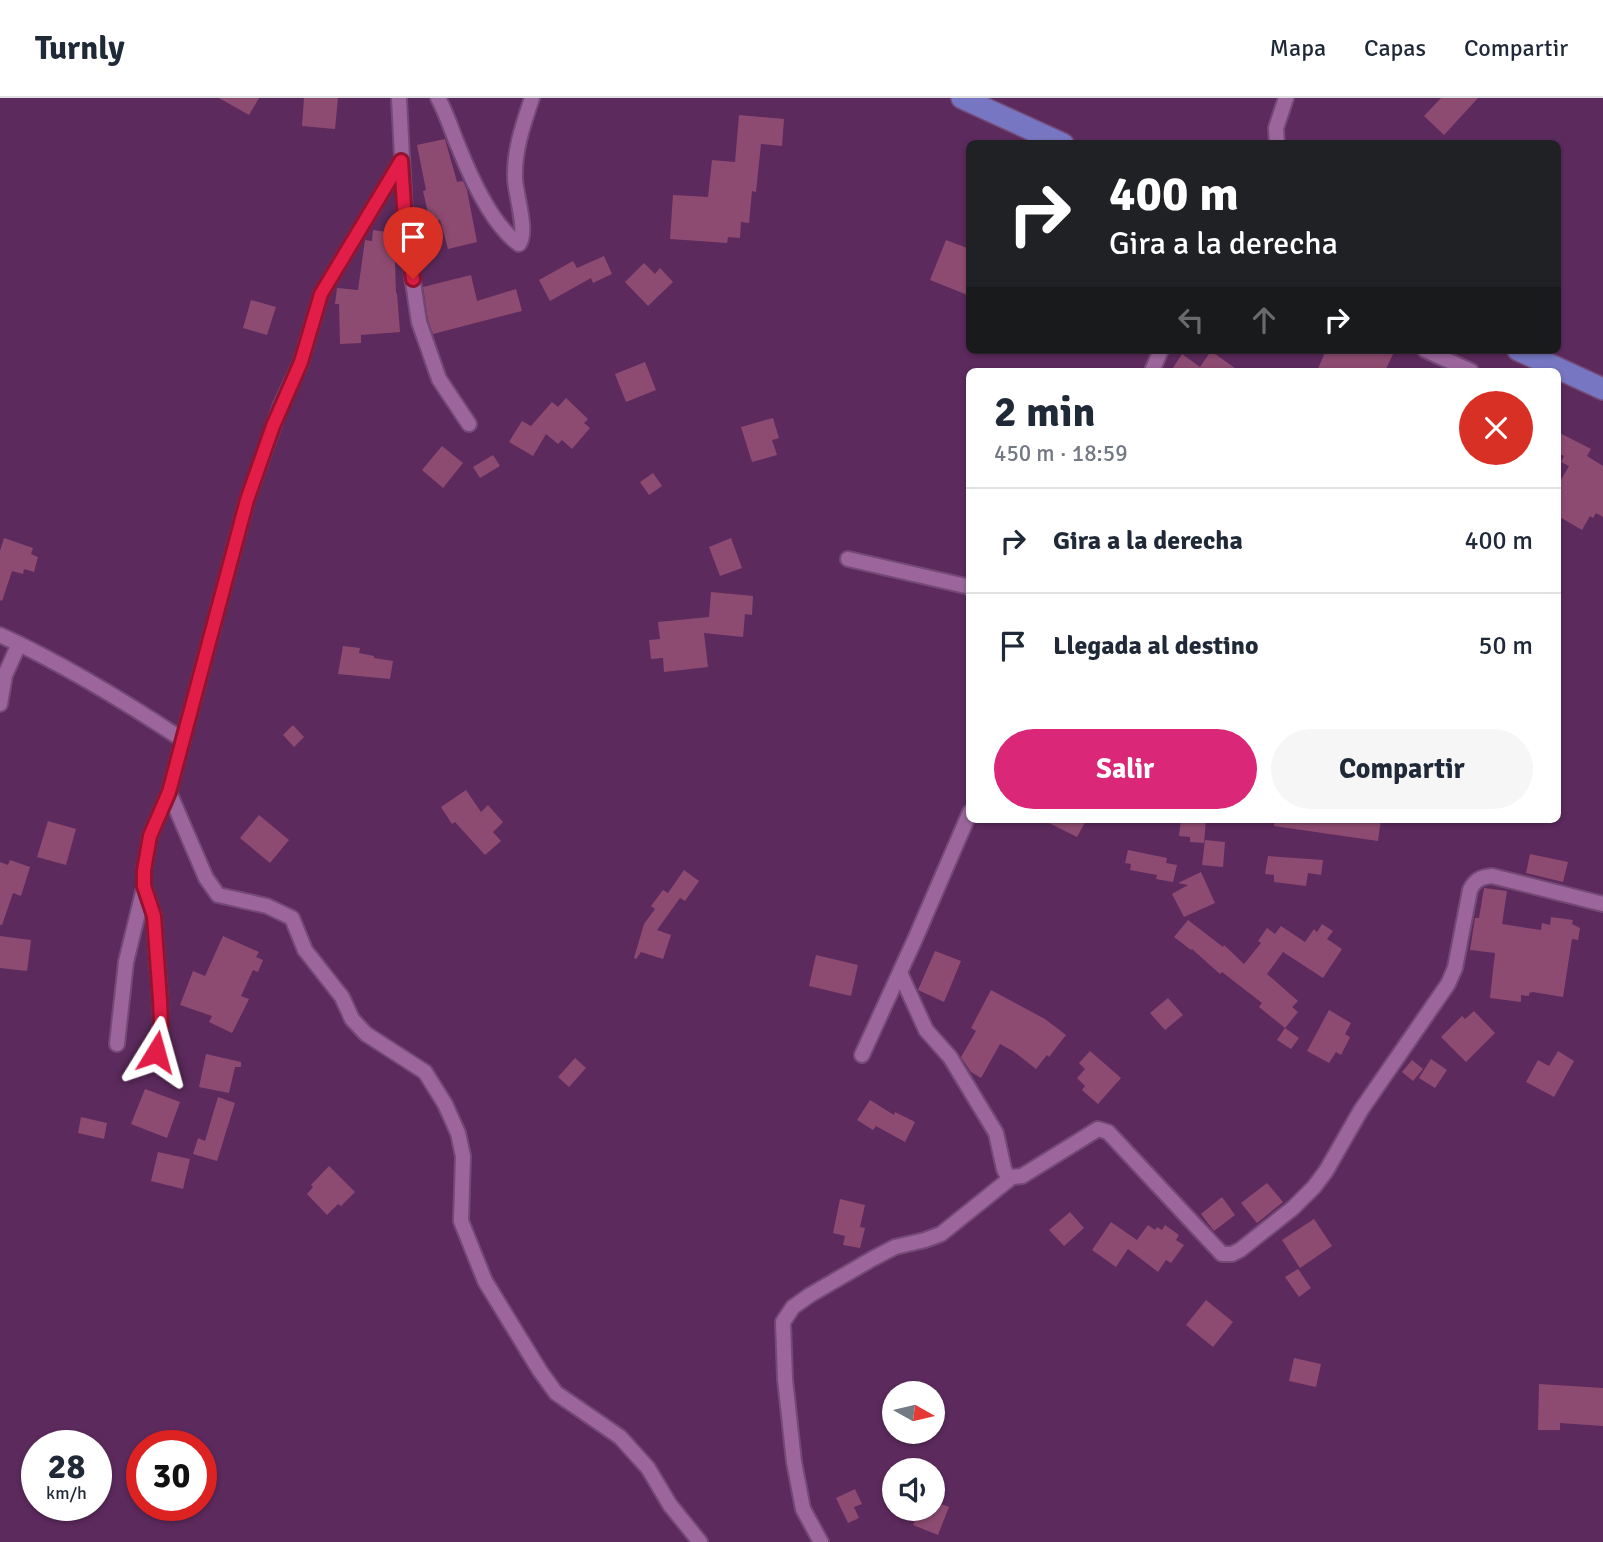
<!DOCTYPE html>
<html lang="es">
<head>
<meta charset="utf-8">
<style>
  body { margin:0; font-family:Signika,sans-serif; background:#f6f6f7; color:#1f2937; height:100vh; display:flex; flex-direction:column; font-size:26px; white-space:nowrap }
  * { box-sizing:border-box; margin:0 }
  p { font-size:23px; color:#747a83 }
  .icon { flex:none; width:38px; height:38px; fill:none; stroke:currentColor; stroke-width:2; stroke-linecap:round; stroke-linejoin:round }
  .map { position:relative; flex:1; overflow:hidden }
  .sheet { position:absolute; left:966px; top:270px; width:595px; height:455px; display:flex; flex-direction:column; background:#fff; border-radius:10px; box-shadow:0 2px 5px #0004 }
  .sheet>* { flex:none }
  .top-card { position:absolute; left:966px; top:42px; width:595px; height:214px; border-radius:10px; box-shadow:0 2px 5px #0004; background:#202124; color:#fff; overflow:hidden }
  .needle { width:46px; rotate:98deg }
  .tools { position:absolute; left:882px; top:1283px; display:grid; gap:14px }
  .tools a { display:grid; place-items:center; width:63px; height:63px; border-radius:50%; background:#fff; box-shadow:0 2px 5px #0004; font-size:35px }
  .speed { position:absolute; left:21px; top:1332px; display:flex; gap:14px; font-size:35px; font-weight:700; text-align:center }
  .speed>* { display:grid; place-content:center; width:91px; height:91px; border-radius:50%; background:#fff; box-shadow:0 2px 5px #0004; line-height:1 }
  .speed small { font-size:18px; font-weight:400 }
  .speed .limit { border:10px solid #d22; background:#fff; color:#111 }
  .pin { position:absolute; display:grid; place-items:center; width:60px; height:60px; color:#fff; margin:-72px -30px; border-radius:50% 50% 50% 0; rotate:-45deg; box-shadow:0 0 7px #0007 }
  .pin .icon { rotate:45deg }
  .me { position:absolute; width:77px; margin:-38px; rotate:8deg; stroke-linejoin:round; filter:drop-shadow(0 0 5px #0008) }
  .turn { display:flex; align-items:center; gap:24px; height:147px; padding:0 28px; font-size:32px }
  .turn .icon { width:91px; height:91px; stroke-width:2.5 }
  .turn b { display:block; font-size:49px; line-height:60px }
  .lanes { display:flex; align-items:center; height:66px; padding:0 28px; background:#0003; justify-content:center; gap:35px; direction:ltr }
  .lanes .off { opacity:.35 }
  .round { display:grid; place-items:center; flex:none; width:74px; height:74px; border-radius:37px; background:#f6f6f7 }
  .headline { display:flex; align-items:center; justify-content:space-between; height:119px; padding:0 28px }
  h1 { font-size:42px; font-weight:700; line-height:52px }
  .cta { display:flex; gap:14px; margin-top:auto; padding:14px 28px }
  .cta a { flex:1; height:80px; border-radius:42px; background:#db2777; color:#fff; font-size:28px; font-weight:700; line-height:80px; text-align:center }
  .cta a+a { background:#f6f6f7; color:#1f2937 }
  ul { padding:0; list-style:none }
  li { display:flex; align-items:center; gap:21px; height:105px; padding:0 28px; border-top:2px solid #e0e1e3 }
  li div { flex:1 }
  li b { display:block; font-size:26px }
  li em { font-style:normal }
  header { display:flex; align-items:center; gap:42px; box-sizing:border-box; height:98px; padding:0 35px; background:#fff; border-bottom:2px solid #e0e1e3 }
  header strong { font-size:33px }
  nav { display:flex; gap:38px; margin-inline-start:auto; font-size:24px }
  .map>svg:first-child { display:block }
  .building { fill:#8e4b71 }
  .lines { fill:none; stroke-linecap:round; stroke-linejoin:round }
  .street-casing { stroke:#744975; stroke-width:18 }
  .primary-casing { stroke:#744975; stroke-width:24 }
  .street { stroke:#9c669d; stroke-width:14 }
  .primary { stroke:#7676c2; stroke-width:21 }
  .route-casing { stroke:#92132f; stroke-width:18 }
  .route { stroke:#e11d48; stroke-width:12 }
</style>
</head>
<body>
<header>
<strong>Turnly</strong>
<nav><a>Mapa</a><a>Capas</a><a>Compartir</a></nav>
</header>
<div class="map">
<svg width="1603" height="1444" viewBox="0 0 1603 1444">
  <rect width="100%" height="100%" fill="#5c2a5d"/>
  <g class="building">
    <polygon points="219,0 259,0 249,17"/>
    <polygon points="304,0 338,0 335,31 302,28"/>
    <polygon points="1441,0 1478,0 1444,37 1424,18"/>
    <polygon points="739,17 784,21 782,48 761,46 756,94 752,93 749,125 741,124 740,140 728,139 727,145 670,141 673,97 708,99 712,62 735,64"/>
    <polygon points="445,41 457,84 463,83 467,92 477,144 448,151 440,122 430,124 423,93 426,92 417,47"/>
    <polygon points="373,132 394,135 396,196 397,195 400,234 361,237 361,245 340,246 339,206 335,206 337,190 358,192 365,142 372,143"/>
    <polygon points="946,142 970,151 970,198 930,182"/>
    <polygon points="604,158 612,176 593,185 591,180 550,203 539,182 573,163 577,170"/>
    <polygon points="644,165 655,176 660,170 673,184 648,208 625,184"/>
    <polygon points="471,177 477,203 516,191 522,213 433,236 428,222 423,189"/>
    <polygon points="251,202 276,209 267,237 243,230"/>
    <polygon points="1326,252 1395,252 1385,273 1317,273"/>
    <polygon points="1211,253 1239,273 1171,273 1182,256 1200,269"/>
    <polygon points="645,264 656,292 626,304 615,276"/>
    <polygon points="566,300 588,321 584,325 590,330 572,351 562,342 558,346 546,336 533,358 509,344 522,323 531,328 552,304 558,309"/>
    <polygon points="773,320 779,340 772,342 777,357 752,364 741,329"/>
    <polygon points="1558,334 1591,351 1587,358 1603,368 1603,419 1596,415 1593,420 1590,418 1582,432 1558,418 1558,387 1569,368 1561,364 1564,358 1558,355"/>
    <polygon points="442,348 463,365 443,390 422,372"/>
    <polygon points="493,357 500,368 480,380 473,369"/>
    <polygon points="653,375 662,388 649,397 640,384"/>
    <polygon points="4,440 33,450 31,456 38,459 34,474 24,471 23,476 12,473 2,503 0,502 0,453"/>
    <polygon points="731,440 742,470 720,478 709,449"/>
    <polygon points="711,494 753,498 752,517 745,516 743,539 704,535 708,569 664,574 663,560 651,561 649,542 660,541 658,524 709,519"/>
    <polygon points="343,548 360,550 359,555 374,558 374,560 393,563 390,581 338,576"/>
    <polygon points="293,627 304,639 294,649 283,637"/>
    <polygon points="466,692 481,714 488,707 503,724 493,734 501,743 485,757 455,724 452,726 441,709"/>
    <polygon points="259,717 289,742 270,765 240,740"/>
    <polygon points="1041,721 1087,721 1077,739"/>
    <polygon points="1181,721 1206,721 1204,745 1190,744 1190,739 1179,738"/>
    <polygon points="1274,721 1381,721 1378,743 1274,728"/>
    <polygon points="48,723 76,731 66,767 37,759"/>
    <polygon points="1205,742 1225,744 1223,769 1202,767"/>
    <polygon points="1128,752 1167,760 1166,765 1177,767 1173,784 1156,781 1157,777 1130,772 1131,766 1125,765"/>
    <polygon points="1530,756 1568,764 1563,784 1526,775"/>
    <polygon points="1268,758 1323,762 1321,777 1308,775 1306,788 1274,784 1274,777 1265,776"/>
    <polygon points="10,762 30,769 21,798 13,795 2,827 0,827 0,764 8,767"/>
    <polygon points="684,772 699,783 685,803 680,800 657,832 671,837 663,861 641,854 636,861 634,860 644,826 655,811 651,808 663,792 668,795"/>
    <polygon points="1201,774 1215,805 1184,819 1172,796 1188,787 1178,785"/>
    <polygon points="1484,790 1507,793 1502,826 1541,832 1542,825 1550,827 1551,819 1573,822 1572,826 1580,830 1578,842 1572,841 1563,899 1533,894 1529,895 1529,898 1521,897 1521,904 1490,900 1495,855 1470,852 1475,820 1479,820"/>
    <polygon points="1188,822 1223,849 1224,847 1244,866 1261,845 1258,843 1267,830 1275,836 1281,828 1305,844 1314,831 1317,834 1322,826 1333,833 1327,841 1342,851 1323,880 1283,854 1267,876 1298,903 1292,909 1298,914 1285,930 1299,940 1291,951 1277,942 1285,930 1259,909 1262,905 1222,874 1220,876 1192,851 1191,852 1174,839"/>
    <polygon points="0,838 31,842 27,873 0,870"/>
    <polygon points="223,838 259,854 256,859 263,862 258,874 253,872 241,898 249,901 232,935 209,924 212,918 180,907 193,873 205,878"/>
    <polygon points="935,853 961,863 944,904 918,892"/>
    <polygon points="816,857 858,867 851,898 809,888"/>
    <polygon points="991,892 1045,921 1066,937 1049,959 1047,957 1036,971 1013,953 1000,946 981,980 971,974 961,959 976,933 971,930"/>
    <polygon points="1168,900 1183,917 1165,932 1150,915"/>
    <polygon points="1329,912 1351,925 1345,936 1350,939 1341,957 1336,954 1329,965 1307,953"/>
    <polygon points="1474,913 1495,935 1466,964 1441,939 1462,918 1465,921"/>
    <polygon points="1090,953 1121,980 1098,1006 1082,992 1085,988 1077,980 1085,971 1079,965"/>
    <polygon points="1558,953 1574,963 1554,999 1526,984 1538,962 1549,968"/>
    <polygon points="206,956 241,964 241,969 235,969 229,995 199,989"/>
    <polygon points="575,960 586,970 569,989 558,979"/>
    <polygon points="1431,961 1447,972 1435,990 1419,980"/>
    <polygon points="1412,962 1423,971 1413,983 1402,974"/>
    <polygon points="145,991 180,1004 167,1040 131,1026"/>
    <polygon points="218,999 235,1005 217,1063 193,1056 198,1040 205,1043"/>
    <polygon points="870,1002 894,1017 895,1014 915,1024 905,1044 876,1028 873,1032 857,1022"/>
    <polygon points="81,1019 107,1025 104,1041 78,1035"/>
    <polygon points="158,1054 190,1061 183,1091 151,1083"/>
    <polygon points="329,1068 355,1094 341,1108 338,1106 327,1117 307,1096 313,1089 311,1087"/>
    <polygon points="1267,1085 1283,1104 1257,1125 1241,1105"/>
    <polygon points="1222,1099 1235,1117 1214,1133 1201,1116"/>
    <polygon points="840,1101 865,1107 860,1129 865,1130 860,1150 843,1147 845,1138 833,1135"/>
    <polygon points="1070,1114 1084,1130 1064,1148 1049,1132"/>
    <polygon points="1314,1121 1332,1148 1300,1170 1282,1142"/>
    <polygon points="1111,1124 1137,1142 1148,1127 1155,1132 1157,1129 1162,1132 1165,1127 1179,1137 1176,1142 1184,1147 1171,1165 1166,1162 1158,1174 1128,1151 1116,1169 1092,1152"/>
    <polygon points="1298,1171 1311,1190 1299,1199 1285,1179"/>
    <polygon points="1206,1202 1233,1224 1213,1249 1186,1227"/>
    <polygon points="1294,1260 1321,1266 1316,1289 1289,1283"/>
    <polygon points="1539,1286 1603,1290 1603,1328 1560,1325 1560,1332 1538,1332"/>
    <polygon points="855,1391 862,1406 854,1409 859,1420 848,1425 836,1400"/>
    <polygon points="933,1403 949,1409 938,1437 913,1427 920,1410 933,1410"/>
  </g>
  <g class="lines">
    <defs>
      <g id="street">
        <polyline points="399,0 406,138 419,224 439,281 469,326"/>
        <path d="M 438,0 C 447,16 452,34 459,50 C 471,80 493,128 519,146 C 528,133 516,99 515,81 C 514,52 523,27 532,0"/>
        <polyline points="1277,46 1276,30 1286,0"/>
        <polyline points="1425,252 1471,273"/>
        <polyline points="1152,273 1161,252"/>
        <polyline points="848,461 970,489"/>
        <path d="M 0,537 C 64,566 124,603 183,642"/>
        <polyline points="0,606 5,577 19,546"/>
        <polyline points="169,694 206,780 218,797 267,808 292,820 305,852 342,899 352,921 366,936 425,974 445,1006 458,1035 463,1058 461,1123 485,1183 540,1273 556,1295 620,1339 648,1370 670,1407 700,1444"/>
        <polyline points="900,875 926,932 950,959 996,1035 1004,1071 1007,1077 1012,1079"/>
        <polyline points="117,946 126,864 144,790"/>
        <polyline points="156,954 161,927 160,902 154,818 144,788 144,772 150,738 169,694 247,402 281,307 301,264 321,196 401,63"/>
        <polyline points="862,957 916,839 970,714"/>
        <path d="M 821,1444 L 803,1411 L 794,1364 L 785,1281 L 783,1224 L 793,1209 L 810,1197 L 872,1161 L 895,1149 L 925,1142 L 941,1136 L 1012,1079 L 1022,1078 L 1098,1031 L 1108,1034 L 1222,1156 L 1232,1156 L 1240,1152 L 1293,1110 L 1314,1089 L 1326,1073 L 1361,1012 L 1448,886 L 1455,870 L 1470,792 C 1475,782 1480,779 1492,778 L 1603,806"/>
      </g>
      <g id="primary">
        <polyline points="962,0 1063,46"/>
        <polyline points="1518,252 1603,291"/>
      </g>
    </defs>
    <use href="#street" class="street-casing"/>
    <use href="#primary" class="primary-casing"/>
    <use href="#street" class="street"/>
    <use href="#primary" class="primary"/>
  </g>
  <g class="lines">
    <defs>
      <polyline id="route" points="156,954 161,927 160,902 154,818 144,788 144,772 150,738 169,694 247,402 273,328 301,264 321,196 401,63 406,138 413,181"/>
    </defs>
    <use href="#route" class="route-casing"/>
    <use href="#route" class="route"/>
  </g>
</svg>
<div class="tools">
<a><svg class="needle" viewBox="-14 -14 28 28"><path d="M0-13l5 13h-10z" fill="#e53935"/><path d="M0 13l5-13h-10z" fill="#747a83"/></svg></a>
<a><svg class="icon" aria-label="sound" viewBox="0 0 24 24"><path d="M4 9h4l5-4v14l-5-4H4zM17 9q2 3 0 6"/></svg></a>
</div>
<div class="speed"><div>28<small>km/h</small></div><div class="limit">30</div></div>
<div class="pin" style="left:413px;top:181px;background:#d93025"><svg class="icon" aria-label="arrive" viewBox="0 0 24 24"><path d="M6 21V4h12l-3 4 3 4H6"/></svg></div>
<svg class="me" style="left:156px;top:954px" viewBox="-20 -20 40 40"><path d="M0-17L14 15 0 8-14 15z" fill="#e11d48" stroke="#fff" stroke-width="4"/></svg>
<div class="top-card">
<div class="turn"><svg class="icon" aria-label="right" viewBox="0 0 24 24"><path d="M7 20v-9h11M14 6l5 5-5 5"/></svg><div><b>400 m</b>Gira a la derecha</div></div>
<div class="lanes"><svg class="icon off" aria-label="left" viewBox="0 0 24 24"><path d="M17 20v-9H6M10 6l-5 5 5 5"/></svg><svg class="icon off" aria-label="ahead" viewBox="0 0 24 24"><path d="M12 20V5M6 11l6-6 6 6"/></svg><svg class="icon" aria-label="right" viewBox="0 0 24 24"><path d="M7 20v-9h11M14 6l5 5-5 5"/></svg></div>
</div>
<section class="sheet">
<div class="headline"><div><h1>2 min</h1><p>450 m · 18:59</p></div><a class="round" style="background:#d93025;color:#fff"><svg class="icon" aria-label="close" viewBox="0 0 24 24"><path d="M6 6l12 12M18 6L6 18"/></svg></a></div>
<ul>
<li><svg class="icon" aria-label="right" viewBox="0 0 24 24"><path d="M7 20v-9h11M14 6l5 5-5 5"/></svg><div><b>Gira a la derecha</b></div><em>400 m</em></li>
<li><svg class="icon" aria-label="arrive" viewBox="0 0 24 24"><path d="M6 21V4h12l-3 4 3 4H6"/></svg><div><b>Llegada al destino</b></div><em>50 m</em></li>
</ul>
<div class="cta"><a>Salir</a><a>Compartir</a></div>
</section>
</div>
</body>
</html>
